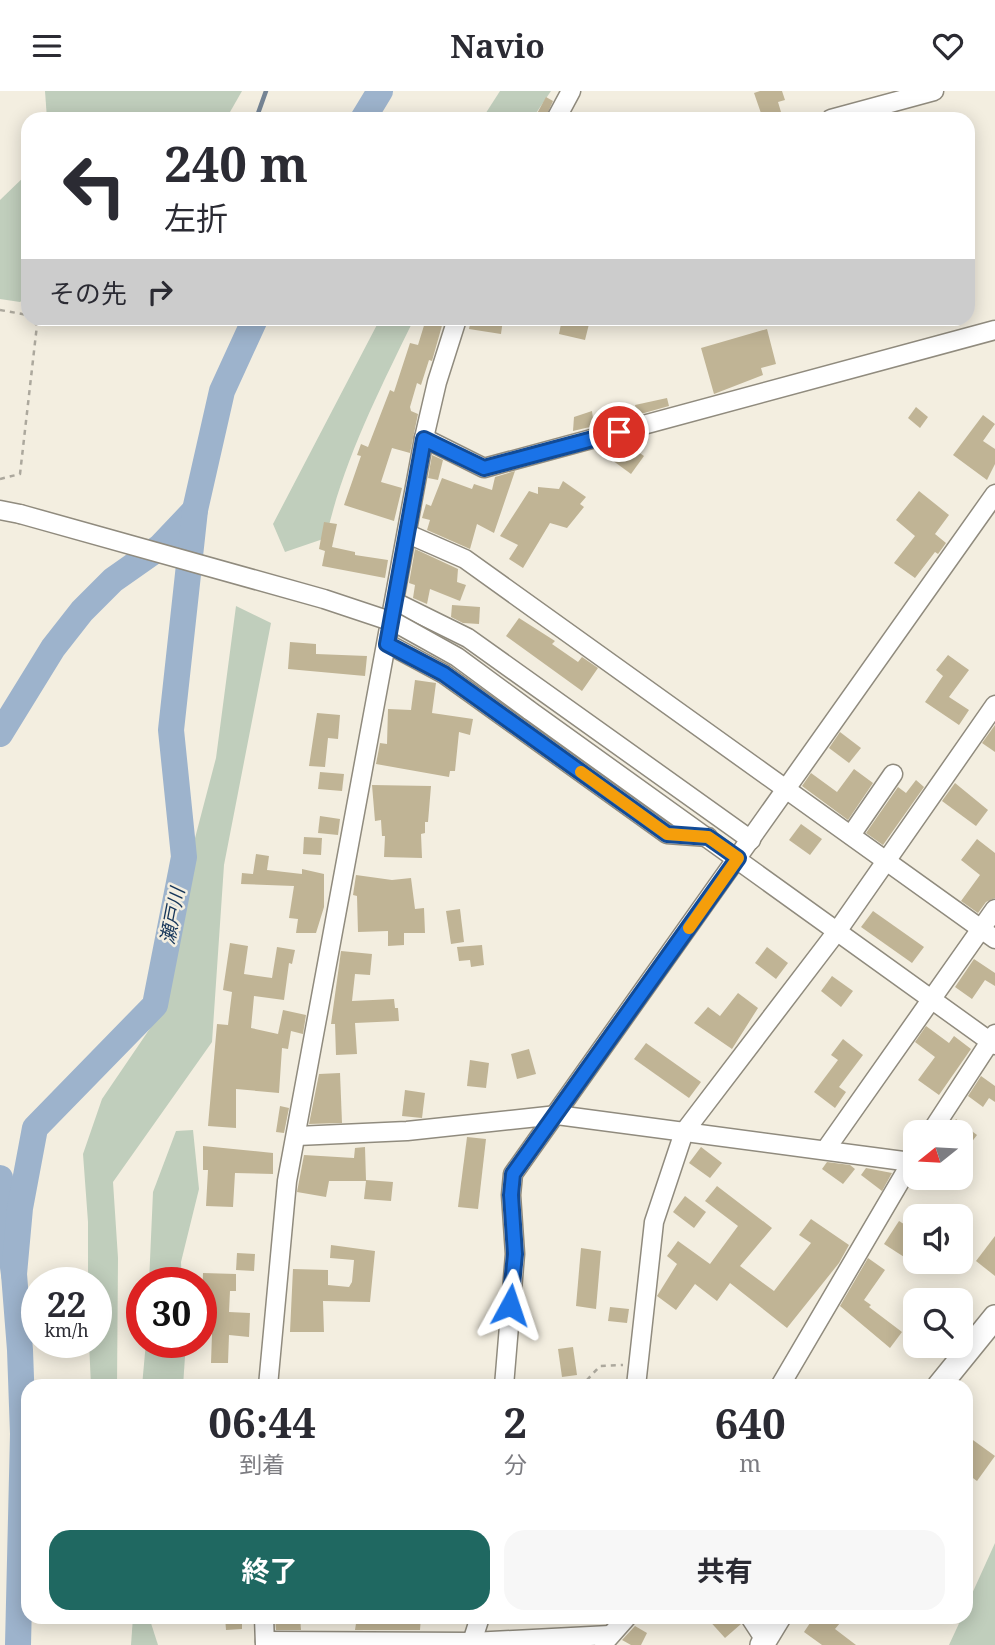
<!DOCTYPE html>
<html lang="ja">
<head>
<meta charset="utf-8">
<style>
  body { margin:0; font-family:"Noto Serif","Noto Sans JP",serif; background:#f7f7f7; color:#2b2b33; height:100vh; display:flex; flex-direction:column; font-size:26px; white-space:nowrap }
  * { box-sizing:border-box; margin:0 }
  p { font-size:23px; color:#7c7c81 }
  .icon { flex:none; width:38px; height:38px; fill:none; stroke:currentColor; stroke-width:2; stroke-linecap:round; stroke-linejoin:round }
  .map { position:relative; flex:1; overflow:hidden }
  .panel { position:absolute; left:21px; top:1288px; width:952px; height:245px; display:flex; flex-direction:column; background:#fff; border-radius:21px; box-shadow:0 4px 18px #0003 }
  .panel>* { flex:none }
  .hud { position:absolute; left:21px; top:21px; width:954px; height:214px; border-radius:21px; box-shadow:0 4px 18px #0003; background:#fff; color:#2b2b33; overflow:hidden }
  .needle { width:46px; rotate:252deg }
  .buttons { position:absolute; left:903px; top:1029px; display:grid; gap:14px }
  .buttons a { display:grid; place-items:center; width:70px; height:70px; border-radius:14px; background:#fff; box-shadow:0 4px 18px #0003; font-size:35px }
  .speed { position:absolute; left:21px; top:1176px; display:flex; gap:14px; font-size:35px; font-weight:700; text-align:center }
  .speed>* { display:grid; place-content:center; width:91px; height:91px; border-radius:50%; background:#fff; box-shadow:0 4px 18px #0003; line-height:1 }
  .speed small { font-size:18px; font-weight:400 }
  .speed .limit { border:10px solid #d22; background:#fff; color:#111 }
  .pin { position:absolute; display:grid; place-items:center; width:60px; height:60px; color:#fff; margin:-30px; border:4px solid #fff; border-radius:50%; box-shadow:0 2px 7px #0007 }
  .me { position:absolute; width:77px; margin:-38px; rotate:5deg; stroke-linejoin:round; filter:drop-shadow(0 0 5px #0008) }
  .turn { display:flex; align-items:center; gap:24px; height:147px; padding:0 28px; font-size:32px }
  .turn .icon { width:91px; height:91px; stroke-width:2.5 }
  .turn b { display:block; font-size:49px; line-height:60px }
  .then { display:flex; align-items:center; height:66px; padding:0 28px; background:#0003; gap:14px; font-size:26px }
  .eta { display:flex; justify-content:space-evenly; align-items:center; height:119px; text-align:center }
  .eta b { font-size:42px; font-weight:700; line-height:49px }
  .button { display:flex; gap:14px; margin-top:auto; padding:14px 28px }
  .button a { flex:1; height:80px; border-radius:21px; background:#1f6861; color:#fff; font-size:28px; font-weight:700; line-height:80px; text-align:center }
  .button a+a { background:#f7f7f7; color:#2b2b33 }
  header { display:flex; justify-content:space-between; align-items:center; height:91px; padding:0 28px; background:#fff; font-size:32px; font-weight:700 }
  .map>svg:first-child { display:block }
  .green { fill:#c0cebc }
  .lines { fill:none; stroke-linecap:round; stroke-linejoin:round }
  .stream { stroke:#758494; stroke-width:4.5 }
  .river { stroke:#9db3cc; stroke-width:26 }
  .building { fill:#c0b495 }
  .minor-casing { stroke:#908b7e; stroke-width:21 }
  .major-casing { stroke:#908b7e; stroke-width:26 }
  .path { stroke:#aca89d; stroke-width:2.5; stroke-dasharray:5 5; stroke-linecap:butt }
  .minor { stroke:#fff; stroke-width:18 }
  .major { stroke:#fff; stroke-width:23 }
  .minor-bridge-casing { stroke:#908b7e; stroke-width:21; stroke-linecap:butt }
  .minor-bridge { stroke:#fff; stroke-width:18 }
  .route-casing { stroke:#114b97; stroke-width:18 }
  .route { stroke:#1a73e8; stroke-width:12 }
  .slow { stroke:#f59e0b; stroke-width:12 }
  .labels { text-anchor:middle; stroke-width:5; stroke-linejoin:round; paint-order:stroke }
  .water-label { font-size:19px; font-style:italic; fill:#153559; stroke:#f3eee0 }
</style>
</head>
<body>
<header><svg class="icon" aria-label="menu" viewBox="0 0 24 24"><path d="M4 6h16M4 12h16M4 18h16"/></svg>Navio<svg class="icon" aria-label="heart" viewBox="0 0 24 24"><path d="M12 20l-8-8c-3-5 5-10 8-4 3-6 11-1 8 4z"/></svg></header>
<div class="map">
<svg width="995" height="1554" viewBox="0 0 995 1554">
  <rect width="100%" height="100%" fill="#f3eee0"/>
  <g class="green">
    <polygon points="45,0 242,0 226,28 47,28"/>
    <polygon points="500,0 551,0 532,28 482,28"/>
    <polygon points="28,82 28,205 20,211 0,208 0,109"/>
    <path d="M 380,228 L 414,228 C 380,298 343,370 326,447 L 285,461 L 273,433 Z"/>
    <polygon points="236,515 271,532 224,774 212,951 113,1091 118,1167 117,1295 91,1295 89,1251 96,1251 96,1192 88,1192 88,1131 83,1063 102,1008 168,911 189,770 216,667"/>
    <polygon points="193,1039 199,1098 181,1171 182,1192 149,1192 153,1101 176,1040"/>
    <polygon points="146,1251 186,1251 183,1295 142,1295"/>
    <polygon points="995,1452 995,1554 949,1554 962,1526 966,1526 966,1516"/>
    <polygon points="133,1526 149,1526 158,1554 131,1554"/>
  </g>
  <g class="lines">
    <polyline class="stream" points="256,28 266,0"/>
    <g class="river">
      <polyline points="363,28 380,0"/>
      <polyline points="0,643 53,557 82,520 113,489 160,456 195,419"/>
      <polyline points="0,1087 14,1183 20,1259 23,1343 18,1554"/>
      <polyline points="14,1183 20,1117 35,1037 155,914 184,766 171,639 195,419 222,300 255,228"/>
    </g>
  </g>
  <g class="building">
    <polygon points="760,0 782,0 785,9 778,11 781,21 777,22 779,28 763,28 754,2"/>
    <polygon points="546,6 553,10 545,28 534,28"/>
    <polygon points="426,228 443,231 432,270 429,269 421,294 417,292 410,316 411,320 418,323 410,362 392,357 381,391 402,397 394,430 344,414 361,365 357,364 361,353 368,356 390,299 394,301 410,252 418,254"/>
    <polygon points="471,228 503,228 501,243 469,238"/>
    <polygon points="562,228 589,233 585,249 559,243"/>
    <polygon points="767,238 776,273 761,277 763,284 714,303 701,257"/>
    <polygon points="667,307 669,315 637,324 635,314"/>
    <polygon points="916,316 928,326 920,337 908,327"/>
    <polygon points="592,320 594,335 573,340 574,326"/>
    <polygon points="983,324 995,333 983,350 995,358 995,373 987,389 953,364"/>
    <polygon points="624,351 644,365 631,383 612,369"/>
    <polygon points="432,364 443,369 438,389 428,387"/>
    <polygon points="515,380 494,442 477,433 470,458 427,439 430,429 422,427 426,413 431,415 442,387 472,398 474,393 492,399 495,386"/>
    <polygon points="563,390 586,406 580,413 584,416 567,437 550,432 523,477 509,468 518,454 500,445 529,400 538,403 538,396 559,398"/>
    <polygon points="919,400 949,424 935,443 946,452 938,463 935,461 915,487 894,472 915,445 896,429"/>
    <polygon points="324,431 337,433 332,456 355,461 355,464 388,469 385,487 322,475 325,460 319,458"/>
    <polygon points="415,458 458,478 457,491 466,494 460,510 430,498 427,513 413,507 415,494 409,492"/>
    <polygon points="452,514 480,516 479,533 463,532 451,526"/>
    <polygon points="519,527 555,550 552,553 578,571 582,566 598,577 582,600 506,545"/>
    <polygon points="290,551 316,553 316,563 367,565 365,585 288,578"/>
    <polygon points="948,564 969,579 949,606 969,619 959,634 925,611 943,585 936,579"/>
    <polygon points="415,589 436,592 432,622 473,628 470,644 459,641 455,680 450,680 449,686 376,673 380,652 387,653 388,618 411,619"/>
    <polygon points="317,622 340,624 338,648 328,647 325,676 309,675"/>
    <polygon points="995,634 995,661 982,652"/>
    <polygon points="840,641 861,657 849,672 829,657"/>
    <polygon points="854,678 873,692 848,729 802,695 811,682 837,701"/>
    <polygon points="320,681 344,683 342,700 318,698"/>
    <polygon points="916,689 924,696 883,754 866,742 898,696 906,702"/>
    <polygon points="955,692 988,719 976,735 942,710"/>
    <polygon points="372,694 431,695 428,731 425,731 425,742 421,743 422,767 384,766 385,745 382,745 381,729 375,730"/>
    <polygon points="320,725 340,728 338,744 318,742"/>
    <polygon points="801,733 822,748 810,764 789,749"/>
    <polygon points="304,746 322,747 321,764 303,763"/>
    <polygon points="977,748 995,762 995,807 986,811 978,822 961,810 980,784 961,769"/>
    <polygon points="256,763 269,765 267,779 302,783 302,778 324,783 324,816 316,842 296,842 298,828 289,827 294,795 241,793 242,782 253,783"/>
    <polygon points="356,784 392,789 411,787 415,818 424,817 425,842 404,842 404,854 388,855 388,840 358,841 357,805 353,804"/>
    <polygon points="460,818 464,851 451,853 446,820"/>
    <polygon points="873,820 924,856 912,872 861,836"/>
    <polygon points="230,852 248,855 244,883 272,887 277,856 295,859 292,873 289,872 284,909 254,905 251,937 278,943 283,919 306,924 303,943 291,940 288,958 282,957 279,1002 236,998 236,1037 208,1035 217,933 228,934 232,901 223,899"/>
    <polygon points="482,854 484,874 471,876 470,869 459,870 457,856"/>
    <polygon points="767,856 788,872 776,888 755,872"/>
    <polygon points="341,860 372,863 370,884 355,883 352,910 394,908 395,917 398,917 399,930 355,932 357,963 336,964 335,933 331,933"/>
    <polygon points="974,868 995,882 995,895 985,889 972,908 955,896"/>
    <polygon points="832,885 853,900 841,916 821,900"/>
    <polygon points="738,902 758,917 732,958 694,932 708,916 720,925"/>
    <polygon points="926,935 949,952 954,945 971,958 939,1004 918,989 935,966 915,951"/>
    <polygon points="843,948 863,964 839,996 846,1001 835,1017 814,1001 838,969 831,964"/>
    <polygon points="646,952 701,991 689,1007 634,968"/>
    <polygon points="529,958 536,983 517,988 511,963"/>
    <polygon points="470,969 489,972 486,997 467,995"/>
    <polygon points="340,982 342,1032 309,1033 319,983"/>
    <polygon points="981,985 995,995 995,1011 989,1007 983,1016 968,1005"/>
    <polygon points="405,999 425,1002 422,1027 402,1025"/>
    <polygon points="280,1015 289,1017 284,1042 276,1041"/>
    <polygon points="956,1028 977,1044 961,1065 961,1041 947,1041"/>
    <polygon points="467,1046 486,1048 478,1118 458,1116"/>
    <polygon points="203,1055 273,1062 273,1083 235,1082 233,1116 206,1115 208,1079 203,1079"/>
    <polygon points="365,1056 366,1089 393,1091 391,1110 364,1108 366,1090 329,1090 326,1106 297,1101 304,1064 354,1067 355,1057"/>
    <polygon points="701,1056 722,1072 710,1087 689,1072"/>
    <polygon points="827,1071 850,1074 855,1078 843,1093 822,1078"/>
    <polygon points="866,1077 892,1082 882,1100 861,1084"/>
    <polygon points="717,1095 772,1137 740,1175 774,1200 811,1152 799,1144 811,1128 849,1154 839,1172 787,1237 730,1192 717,1210 695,1193 676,1219 657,1205 677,1173 667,1165 678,1150 710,1173 738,1135 705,1110"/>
    <polygon points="685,1105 706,1121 694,1137 673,1121"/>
    <polygon points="899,1130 915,1140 915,1173 884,1153"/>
    <polygon points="995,1145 995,1185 976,1170"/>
    <polygon points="331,1154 375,1160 370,1211 323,1210 324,1241 290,1241 293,1178 328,1179 328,1194 349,1196 352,1191 354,1169 330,1167"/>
    <polygon points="581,1157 601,1160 596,1218 576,1215"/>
    <polygon points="237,1162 255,1163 254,1180 236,1179"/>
    <polygon points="868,1167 885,1179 864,1209 871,1214 869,1216 902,1241 890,1257 840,1215"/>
    <polygon points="203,1182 236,1183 236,1200 230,1200 229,1221 250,1222 249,1246 229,1244 228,1272 211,1272 212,1243 207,1243 208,1233 201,1233"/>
    <polygon points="610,1216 629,1218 627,1232 608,1230"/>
    <polygon points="573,1256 577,1284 562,1286 558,1258"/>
    <polygon points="966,1344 995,1365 977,1390 966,1382"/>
    <polygon points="225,1526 242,1526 242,1538 226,1539"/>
    <polygon points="275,1526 300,1526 301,1539 276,1539"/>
    <polygon points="357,1526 421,1526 420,1539 355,1539"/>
    <polygon points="706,1526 735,1526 741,1533 725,1547"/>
    <polygon points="814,1526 833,1526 840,1532 835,1538 856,1554 822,1554 804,1541"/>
    <polygon points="635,1535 647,1542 641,1554 631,1554 622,1549"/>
  </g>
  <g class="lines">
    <defs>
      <g id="minor">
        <polyline points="556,28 571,0"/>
        <polyline points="831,28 934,0"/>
        <polyline points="424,347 484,377 995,239"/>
        <polyline points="0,419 20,423"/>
        <polyline points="408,443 465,468 995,848"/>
        <polyline points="395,511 468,547 751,749"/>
        <polyline points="388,553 444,583 667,743 708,746"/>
        <polyline points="529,619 995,954"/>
        <polyline points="851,744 893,683"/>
        <polyline points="931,1041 995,943"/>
        <polyline points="297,1045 407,1040 557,1024 911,1071"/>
        <polyline points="826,1058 995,818"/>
        <polyline points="268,1295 287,1090 424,347 437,291 457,228"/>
        <polyline points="504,1295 515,1163 511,1104 513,1083 995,403"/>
        <polyline points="636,1295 654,1131 684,1041 838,839 995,614"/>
        <polyline points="780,1295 915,1065"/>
        <polyline points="264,1526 265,1554"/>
        <polyline points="750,1526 765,1549"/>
        <polyline points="265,1550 472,1551 610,1544"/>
        <polyline points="604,1552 627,1526"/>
        <polyline points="471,1554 480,1526"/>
      </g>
      <g id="major">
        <polyline points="939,1295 995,1226"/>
        <polyline points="762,1554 779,1526"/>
      </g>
    </defs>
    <use href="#minor" class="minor-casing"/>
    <use href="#major" class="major-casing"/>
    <g class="path">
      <polyline points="0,219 28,224"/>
      <polyline points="0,388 20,383 37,234 31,228"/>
      <polyline points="521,1293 535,1295"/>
      <polyline points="568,1295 586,1290 600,1275 623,1274"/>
    </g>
    <use href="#minor" class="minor"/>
    <use href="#major" class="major"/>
    <defs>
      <polyline id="minor-bridge" points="20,423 324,508 396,532 457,566 529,619"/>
    </defs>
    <use href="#minor-bridge" class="minor-bridge-casing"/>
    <use href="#minor-bridge" class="minor-bridge"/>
  </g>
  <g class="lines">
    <defs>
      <polyline id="route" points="510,1214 515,1163 511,1104 513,1083 738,767 708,746 667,743 444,583 387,553 424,348 484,377 619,341"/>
    </defs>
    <use href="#route" class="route-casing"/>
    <use href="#route" class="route"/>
    <polyline class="slow" points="581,681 667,743 708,746 738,767 689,837"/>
  </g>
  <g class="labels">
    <g class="water-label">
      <text transform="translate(172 825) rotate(-79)" y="7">瀬戸川</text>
    </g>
  </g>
</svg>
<div class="buttons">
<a><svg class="needle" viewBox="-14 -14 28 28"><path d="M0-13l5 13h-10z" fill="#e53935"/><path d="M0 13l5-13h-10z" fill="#7c7c81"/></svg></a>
<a><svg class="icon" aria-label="sound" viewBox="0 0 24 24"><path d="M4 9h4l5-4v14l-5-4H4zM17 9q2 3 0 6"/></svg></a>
<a><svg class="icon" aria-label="search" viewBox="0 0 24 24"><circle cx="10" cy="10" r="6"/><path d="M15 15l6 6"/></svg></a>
</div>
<div class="speed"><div>22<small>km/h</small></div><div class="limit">30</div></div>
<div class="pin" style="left:619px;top:341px;background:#d93025"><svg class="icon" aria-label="arrive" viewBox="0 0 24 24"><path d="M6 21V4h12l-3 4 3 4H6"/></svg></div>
<svg class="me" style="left:510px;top:1214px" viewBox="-20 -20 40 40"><path d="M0-17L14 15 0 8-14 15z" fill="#1a73e8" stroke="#fff" stroke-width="4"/></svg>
<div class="hud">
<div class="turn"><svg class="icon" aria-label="left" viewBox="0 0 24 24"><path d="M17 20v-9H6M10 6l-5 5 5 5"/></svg><div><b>240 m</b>左折</div></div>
<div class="then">その先<svg class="icon" aria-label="right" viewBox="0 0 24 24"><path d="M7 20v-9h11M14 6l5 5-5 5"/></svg></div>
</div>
<section class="panel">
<div class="eta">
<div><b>06:44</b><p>到着</p></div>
<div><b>2</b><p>分</p></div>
<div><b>640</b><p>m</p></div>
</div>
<div class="button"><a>終了</a><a>共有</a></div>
</section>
</div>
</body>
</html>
